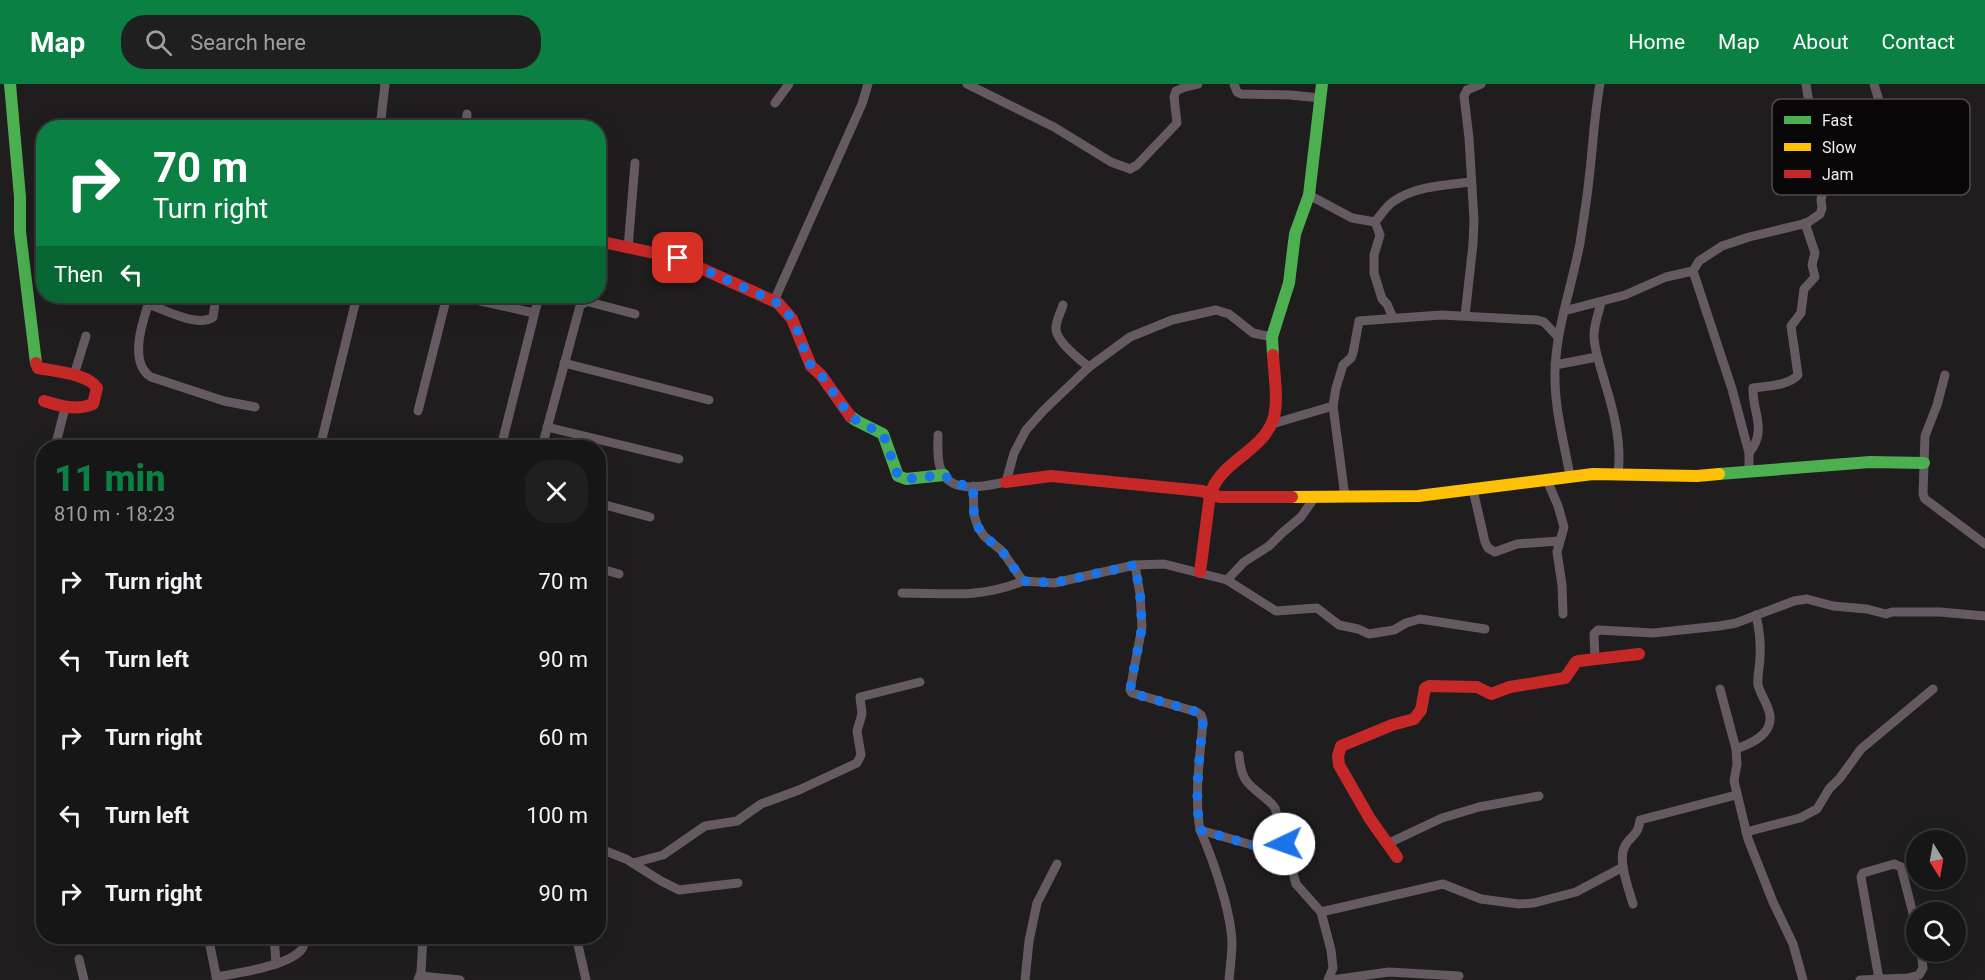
<!DOCTYPE html>
<html lang="en">
<head>
<meta charset="utf-8">
<style>
  body { margin:0; font-family:Roboto,sans-serif; background:#201f1f; color:#f1f3f6; height:100vh; display:flex; flex-direction:column; font-size:22px; white-space:nowrap }
  * { box-sizing:border-box; margin:0 }
  p { font-size:20px; color:#9e9fa1 }
  .icon { flex:none; width:33px; height:33px; fill:none; stroke:currentColor; stroke-width:2; stroke-linecap:round; stroke-linejoin:round }
  .map { position:relative; flex:1; overflow:hidden }
  .side { position:absolute; left:36px; top:356px; width:570px; height:504px; display:flex; flex-direction:column; background:#171616; border-radius:24px; box-shadow:0 6px 24px #0002,0 0 0 2px #363535 }
  .side>* { flex:none }
  .hud { position:absolute; left:36px; top:36px; width:570px; height:183px; border-radius:24px; box-shadow:0 6px 24px #0002,0 0 0 2px #363535; background:#0b8043; color:#fff; overflow:hidden }
  .needle { width:39px; rotate:169deg }
  .tools { position:absolute; left:1906px; top:746px; display:grid; gap:12px }
  .tools a { display:grid; place-items:center; width:60px; height:60px; border-radius:50%; background:#171616; box-shadow:0 6px 24px #0002,0 0 0 2px #363535; font-size:30px }
  .pin { position:absolute; display:grid; place-items:center; width:51px; height:51px; color:#fff; margin:-26px; border-radius:12px; box-shadow:0 3px 9px #0006 }
  .me { position:absolute; width:66px; margin:-33px; rotate:267deg; stroke-linejoin:round; filter:drop-shadow(0 0 4px #0008) }
  .turn { display:flex; align-items:center; gap:21px; height:126px; padding:0 18px; font-size:27px }
  .turn .icon { width:78px; height:78px; stroke-width:2.5 }
  .turn b { display:block; font-size:42px; line-height:51px }
  .then { display:flex; align-items:center; height:57px; padding:0 18px; background:#0003; gap:12px; font-size:22px }
  .round { display:grid; place-items:center; flex:none; width:63px; height:63px; border-radius:24px; background:#201f1f }
  .overview { display:flex; align-items:center; justify-content:space-between; height:102px; padding:0 18px }
  h1 { font-size:36px; font-weight:800; line-height:45px; color:#0b8043 }
  ul { padding:0; list-style:none }
  li { display:flex; align-items:center; gap:18px; height:78px; padding:0 18px }
  li div { flex:1 }
  li b { display:block; font-size:22px }
  li em { font-style:normal }
  header { display:flex; align-items:center; gap:36px; box-sizing:border-box; height:84px; padding:0 30px; background:#0b8043; color:#fff }
  header strong { font-size:28px }
  nav { display:flex; gap:33px; margin-inline-start:auto; font-size:21px }
  .search { width:420px; height:54px; background:#201f1f; display:flex; align-items:center; gap:15px; box-sizing:border-box; padding:0 21px; border-radius:24px; color:#9e9fa1; font-size:22px }
  .map>svg:first-child { display:block }
  .lines { fill:none; stroke-linecap:round; stroke-linejoin:round }
  .street { stroke:#655a62; stroke-width:9 }
  .fast { stroke:#4caf50; stroke-width:12 }
  .slow { stroke:#ffc107; stroke-width:12 }
  .jam { stroke:#c62828; stroke-width:12 }
  .route { stroke:#1a73e8; stroke-width:10; stroke-dasharray:0 18 }
  .key { fill:#090708; stroke:#4e4c4d; stroke-width:1.5 }
  .key-label { font-size:16px; fill:#efecee }
</style>
</head>
<body>
<header>
<strong>Map</strong>
<div class="search"><svg class="icon" aria-label="search" viewBox="0 0 24 24"><circle cx="10" cy="10" r="6"/><path d="M15 15l6 6"/></svg>Search here</div>
<nav><a>Home</a><a>Map</a><a>About</a><a>Contact</a></nav>
</header>
<div class="map">
<svg width="1985" height="896" viewBox="0 0 1985 896">
  <rect width="100%" height="100%" fill="#1f1d1e"/>
  <g class="lines">
    <g class="street">
      <polyline points="967,0 1054,43 1111,78 1130,85 1137,81 1177,39 1174,13 1176,7 1185,3 1198,0"/>
      <polyline points="1234,0 1237,8 1241,10 1290,11 1321,14"/>
      <polyline points="775,19 789,0"/>
      <polyline points="380,44 385,0"/>
      <polyline points="466,44 467,30"/>
      <polyline points="1821,59 1838,51 1881,26"/>
      <path d="M 1869,105 C 1868,88 1885,82 1887,67 C 1891,49 1879,18 1874,0"/>
      <polyline points="1309,111 1352,134 1375,138 1380,151 1374,171 1374,189 1382,215 1387,220 1393,234"/>
      <path d="M 1375,138 C 1381,131 1386,122 1394,117 C 1416,102 1446,101 1471,98"/>
      <polyline points="628,164 635,79"/>
      <polyline points="1693,187 1699,177 1722,162 1749,153 1807,139 1820,130 1822,124 1821,116 1827,86 1821,59 1813,44 1806,0"/>
      <path d="M 151,212 C 144,233 127,278 151,293 L 224,317 L 255,323"/>
      <polyline points="458,212 534,229"/>
      <polyline points="774,217 862,20 868,0"/>
      <path d="M 1601,218 C 1599,229 1593,242 1594,254 C 1595,269 1601,284 1605,299 C 1614,328 1622,360 1618,390"/>
      <path d="M 148,220 C 165,226 198,244 213,233 L 215,219"/>
      <path d="M 1063,221 C 1061,228 1056,236 1056,244 C 1055,256 1080,276 1089,283"/>
      <polyline points="1564,227 1625,211 1666,193 1693,187 1732,305 1749,369 1749,386"/>
      <polyline points="1465,232 1473,160 1474,136 1469,54 1464,12 1467,6 1481,0"/>
      <polyline points="564,279 709,316"/>
      <polyline points="1555,281 1597,273"/>
      <polyline points="74,291 86,252"/>
      <polyline points="1945,291 1937,321 1925,352 1923,410 1925,415 1985,460"/>
      <polyline points="418,327 447,212"/>
      <polyline points="1272,340 1333,322"/>
      <polyline points="547,343 679,375"/>
      <path d="M 938,351 C 938,361 937,373 940,383 C 949,412 984,402 1006,398 L 1014,369 L 1026,346 L 1044,326 L 1089,283 L 1130,253 L 1172,236 L 1216,226 L 1229,230 L 1253,249 L 1272,253"/>
      <polyline points="55,363 65,324"/>
      <polyline points="320,363 357,212"/>
      <polyline points="501,363 539,212"/>
      <polyline points="542,363 580,222 585,218 589,218 635,230"/>
      <path d="M 1749,369 C 1768,346 1752,328 1753,304 C 1767,302 1788,302 1798,291 L 1791,242 L 1801,229 L 1804,205 L 1815,193 L 1812,181 L 1815,169 L 1805,139"/>
      <path d="M 1570,392 C 1564,358 1554,323 1555,288 C 1556,244 1572,202 1580,159 C 1583,138 1587,116 1589,95 C 1593,63 1594,32 1600,0"/>
      <polyline points="1547,396 1558,422 1564,443 1557,468 1562,501 1563,530"/>
      <polyline points="973,402 974,431 978,443 984,452 1002,467 1023,497 1054,499 1135,481 1164,480 1227,496 1276,527 1317,524 1339,541 1358,545 1369,550 1394,546 1406,539 1420,535 1485,545"/>
      <polyline points="1473,406 1485,458 1488,464 1495,468 1517,460 1559,457"/>
      <polyline points="1345,413 1333,322 1336,304 1343,281 1351,274 1353,269 1359,237 1441,231 1537,236 1544,238 1558,253"/>
      <polyline points="598,419 650,433"/>
      <path d="M 1135,481 L 1140,510 L 1142,543 L 1130,606 L 1132,609 L 1197,628 L 1201,631 L 1203,637 C 1200,672 1194,711 1200,746 L 1259,763 L 1284,760"/>
      <polyline points="598,484 619,490"/>
      <polyline points="1227,496 1244,478 1269,462 1282,449 1301,433 1315,413"/>
      <path d="M 902,509 C 947,509 979,515 1023,497"/>
      <polyline points="1595,574 1594,550 1598,546 1653,549 1719,542 1736,539 1794,517 1807,515 1833,522 1867,525 1886,530 1892,528 1940,528 1985,532"/>
      <polyline points="1720,605 1736,665 1737,680 1734,697 1748,755 1773,818 1793,860 1803,896"/>
      <path d="M 1736,665 C 1747,661 1765,654 1769,641 C 1774,628 1761,613 1758,601 C 1757,591 1760,582 1760,573 C 1761,559 1759,544 1756,531"/>
      <path d="M 1239,671 C 1241,695 1246,699 1265,714 C 1269,717 1272,719 1275,724 L 1296,800 L 1321,828 L 1331,866 L 1333,884 L 1328,896"/>
      <path d="M 1200,746 C 1213,775 1231,827 1232,859 C 1232,871 1230,884 1229,896"/>
      <polyline points="1746,748 1800,734 1817,725 1829,705 1840,694 1861,665 1933,605"/>
      <polyline points="1389,759 1442,734 1479,723 1539,712"/>
      <polyline points="598,764 626,775 661,797 679,806 738,799"/>
      <polyline points="633,779 663,771 705,742 737,737 761,720 799,706 857,679 861,671 857,647 862,630 860,613 920,598"/>
      <path d="M 1633,820 C 1629,806 1618,777 1624,764 C 1629,751 1638,754 1640,736 L 1736,711"/>
      <polyline points="1321,828 1443,800 1481,815 1519,820 1534,819 1576,808 1623,783"/>
      <polyline points="208,852 217,896"/>
      <polyline points="274,852 276,880"/>
      <polyline points="576,852 586,896"/>
      <polyline points="79,875 84,896"/>
      <polyline points="420,892 460,896"/>
      <path d="M 216,893 C 237,889 289,882 302,865 C 304,861 305,857 306,852"/>
      <polyline points="1879,895 1861,793 1863,789 1894,780 1901,783 1917,845"/>
      <polyline points="418,896 421,888 423,852"/>
      <polyline points="1025,896 1029,857 1037,819 1057,780"/>
      <polyline points="1332,896 1389,888 1459,892"/>
      <polyline points="1860,896 1908,894 1919,891 1923,884 1921,867"/>
    </g>
    <g class="fast">
      <polyline points="10,0 20,113 20,148 36,279"/>
      <polyline points="1273,271 1272,253 1289,199 1295,150 1309,111 1322,0"/>
      <polyline points="850,332 857,337 883,350 898,392 906,395 944,391"/>
      <polyline points="1719,390 1870,378 1924,379"/>
    </g>
    <polyline class="slow" points="1292,413 1418,412 1593,390 1697,392 1719,390"/>
    <g class="jam">
      <polyline points="598,157 678,174 778,219 792,235 811,282 821,291 850,332"/>
      <path d="M 36,279 L 38,284 C 53,287 89,290 97,304 L 93,320 C 76,327 60,322 44,317"/>
      <polyline points="1006,398 1051,392 1202,407 1220,413 1292,413"/>
      <path d="M 1200,488 L 1210,411 C 1220,377 1261,369 1273,336 C 1279,319 1274,289 1273,271"/>
      <polyline points="1397,773 1370,735 1339,681 1338,672 1341,662 1392,641 1414,635 1421,626 1425,604 1429,602 1477,603 1491,610 1510,603 1565,594 1576,578 1579,577 1639,570"/>
    </g>
  </g>
  <g class="lines">
    <path class="route" d="M 678,174 L 774,217 L 782,222 L 792,235 L 798,248 L 809,279 L 821,291 L 847,328 L 857,337 L 883,350 L 898,392 L 906,395 L 944,391 L 954,400 L 973,402 L 974,431 L 978,443 L 984,452 L 1002,467 L 1023,497 L 1054,499 L 1135,481 L 1140,510 L 1142,543 L 1130,606 L 1132,609 L 1197,628 L 1201,631 L 1203,636 C 1200,671 1194,711 1200,746 L 1259,763 L 1284,760"/>
  </g>
  <rect x="1772" y="15" width="198" height="96" rx="9" class="key"/>
  <rect x="1784" y="32" width="27" height="8" fill="#4caf50"/>
  <rect x="1784" y="59" width="27" height="8" fill="#ffc107"/>
  <rect x="1784" y="86" width="27" height="8" fill="#c62828"/>
  <g class="key-label">
    <text x="1822" y="42">Fast</text>
    <text x="1822" y="69">Slow</text>
    <text x="1822" y="96">Jam</text>
  </g>
</svg>
<div class="tools">
<a><svg class="needle" viewBox="-14 -14 28 28"><path d="M0-13l5 13h-10z" fill="#e53935"/><path d="M0 13l5-13h-10z" fill="#9e9fa1"/></svg></a>
<a><svg class="icon" aria-label="search" viewBox="0 0 24 24"><circle cx="10" cy="10" r="6"/><path d="M15 15l6 6"/></svg></a>
</div>
<div class="pin" style="left:678px;top:174px;background:#d93025"><svg class="icon" aria-label="arrive" viewBox="0 0 24 24"><path d="M6 21V4h12l-3 4 3 4H6"/></svg></div>
<svg class="me" style="left:1284px;top:760px" viewBox="-20 -20 40 40"><circle r="19" fill="#fff"/><path d="M0-13L10 11 0 6-10 11z" fill="#1a73e8"/></svg>
<div class="hud">
<div class="turn"><svg class="icon" aria-label="right" viewBox="0 0 24 24"><path d="M7 20v-9h11M14 6l5 5-5 5"/></svg><div><b>70 m</b>Turn right</div></div>
<div class="then">Then<svg class="icon" aria-label="left" viewBox="0 0 24 24"><path d="M17 20v-9H6M10 6l-5 5 5 5"/></svg></div>
</div>
<section class="side">
<div class="overview"><div><h1>11 min</h1><p>810 m · 18:23</p></div><a class="round"><svg class="icon" aria-label="close" viewBox="0 0 24 24"><path d="M6 6l12 12M18 6L6 18"/></svg></a></div>
<ul>
<li><svg class="icon" aria-label="right" viewBox="0 0 24 24"><path d="M7 20v-9h11M14 6l5 5-5 5"/></svg><div><b>Turn right</b></div><em>70 m</em></li>
<li><svg class="icon" aria-label="left" viewBox="0 0 24 24"><path d="M17 20v-9H6M10 6l-5 5 5 5"/></svg><div><b>Turn left</b></div><em>90 m</em></li>
<li><svg class="icon" aria-label="right" viewBox="0 0 24 24"><path d="M7 20v-9h11M14 6l5 5-5 5"/></svg><div><b>Turn right</b></div><em>60 m</em></li>
<li><svg class="icon" aria-label="left" viewBox="0 0 24 24"><path d="M17 20v-9H6M10 6l-5 5 5 5"/></svg><div><b>Turn left</b></div><em>100 m</em></li>
<li><svg class="icon" aria-label="right" viewBox="0 0 24 24"><path d="M7 20v-9h11M14 6l5 5-5 5"/></svg><div><b>Turn right</b></div><em>90 m</em></li>
</ul>
</section>
</div>
</body>
</html>
